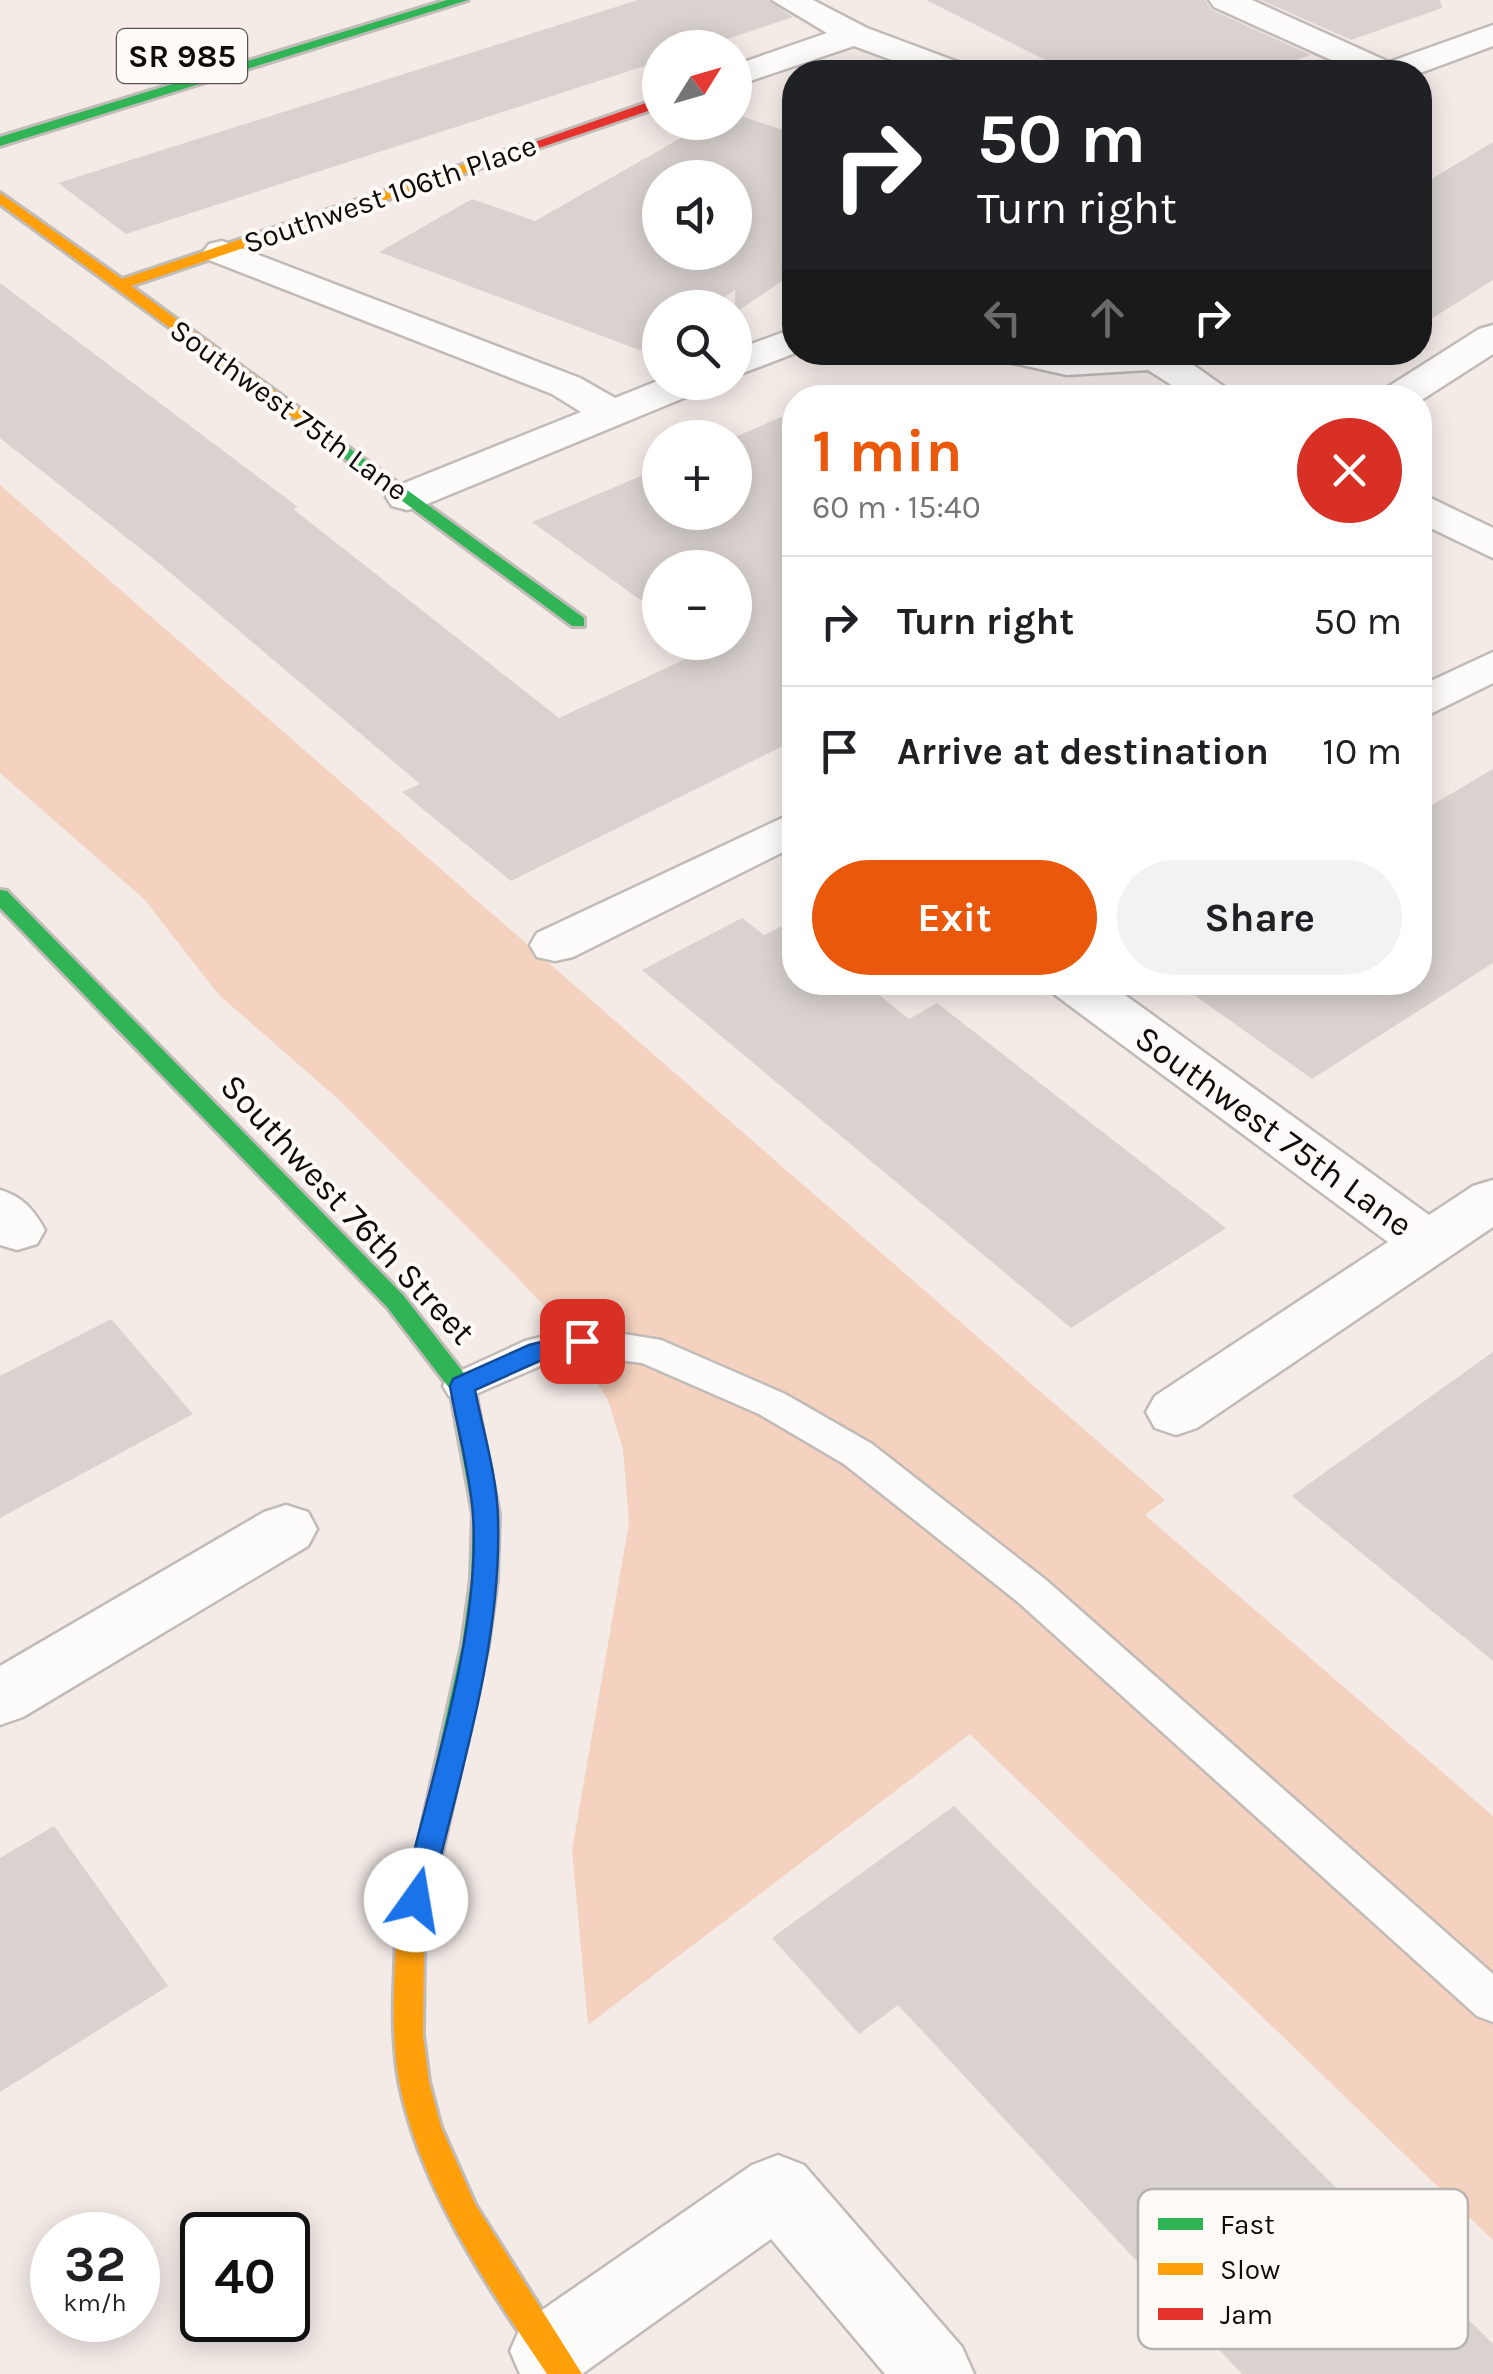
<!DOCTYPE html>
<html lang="en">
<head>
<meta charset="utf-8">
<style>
  body { margin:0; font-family:Karla,sans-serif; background:#f2f2f2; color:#202124; height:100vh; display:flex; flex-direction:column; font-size:38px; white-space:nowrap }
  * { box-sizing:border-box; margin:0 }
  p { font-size:32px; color:#757577 }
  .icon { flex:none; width:55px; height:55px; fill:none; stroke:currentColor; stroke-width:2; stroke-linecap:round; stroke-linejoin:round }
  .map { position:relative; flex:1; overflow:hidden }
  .drawer { position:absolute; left:782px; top:385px; width:650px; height:610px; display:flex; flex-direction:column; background:#fff; border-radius:40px; box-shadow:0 5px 25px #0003 }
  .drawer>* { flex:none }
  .banner { position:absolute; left:782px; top:60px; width:650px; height:305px; border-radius:40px; box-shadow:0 5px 25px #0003; background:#202124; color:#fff; overflow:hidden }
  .needle { width:65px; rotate:53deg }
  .fabs { position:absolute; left:642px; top:30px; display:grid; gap:20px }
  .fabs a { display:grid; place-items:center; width:110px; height:110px; border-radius:50%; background:#fff; box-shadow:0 5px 25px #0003; font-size:50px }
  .speed { position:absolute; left:30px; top:2212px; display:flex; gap:20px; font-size:50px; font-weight:700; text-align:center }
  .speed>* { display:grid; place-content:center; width:130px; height:130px; border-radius:50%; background:#fff; box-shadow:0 5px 25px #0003; line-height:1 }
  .speed small { font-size:25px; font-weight:400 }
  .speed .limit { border:5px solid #111; border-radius:15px; background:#fff; color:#111 }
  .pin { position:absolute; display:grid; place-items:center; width:85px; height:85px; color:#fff; margin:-42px; border-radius:20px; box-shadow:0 5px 15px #0006 }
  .me { position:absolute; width:110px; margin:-55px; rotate:13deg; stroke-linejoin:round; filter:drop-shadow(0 0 8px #0008) }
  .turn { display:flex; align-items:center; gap:35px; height:210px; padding:0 30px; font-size:45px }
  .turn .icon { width:130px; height:130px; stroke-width:2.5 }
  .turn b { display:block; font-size:70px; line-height:85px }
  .lanes { display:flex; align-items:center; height:95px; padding:0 30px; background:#0003; justify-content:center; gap:50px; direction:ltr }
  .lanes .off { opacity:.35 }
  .round { display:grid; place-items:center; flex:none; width:105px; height:105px; border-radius:52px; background:#f2f2f2 }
  .head { display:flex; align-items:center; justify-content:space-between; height:170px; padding:0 30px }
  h1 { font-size:60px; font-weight:700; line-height:75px; color:#ea580c }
  .action { display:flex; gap:20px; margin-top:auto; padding:20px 30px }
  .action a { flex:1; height:115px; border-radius:60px; background:#ea580c; color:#fff; font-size:40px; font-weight:700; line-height:115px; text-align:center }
  .action a+a { background:#f2f2f2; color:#202124 }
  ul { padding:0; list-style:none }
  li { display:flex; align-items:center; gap:30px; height:130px; padding:0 30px; border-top:2px solid #e0e0e0 }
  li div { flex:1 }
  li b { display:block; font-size:38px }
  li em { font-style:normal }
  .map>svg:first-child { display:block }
  .green { fill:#f4d2bf }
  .building { fill:#d9d2cf; fill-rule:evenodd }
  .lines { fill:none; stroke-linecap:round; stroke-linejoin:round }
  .lane-casing { stroke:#c1bbb8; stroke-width:5 }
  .street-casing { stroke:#c1bbb8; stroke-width:5 }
  .fast-casing { stroke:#c1bbb8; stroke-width:6 }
  .slow-casing { stroke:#c1bbb8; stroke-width:6 }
  .jam-casing { stroke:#c1bbb8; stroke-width:6 }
  .lane { fill:#fdfcfb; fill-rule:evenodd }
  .street { fill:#fdfcfb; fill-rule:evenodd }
  .fast { fill:#30b455; fill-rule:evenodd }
  .slow { fill:#ff9f0a; fill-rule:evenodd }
  .jam { fill:#e5322d; fill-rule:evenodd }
  .route { fill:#1a73e8; stroke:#114b97; stroke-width:2.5 }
  .labels { text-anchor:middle; stroke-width:8; stroke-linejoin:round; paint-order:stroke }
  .far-street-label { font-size:30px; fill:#100b09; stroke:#fdfaf8 }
  .shield { fill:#fdfaf8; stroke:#575351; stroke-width:2.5 }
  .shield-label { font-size:32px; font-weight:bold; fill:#100b09 }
  .street-label { font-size:35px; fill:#100b09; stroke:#fdfaf8 }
  .key { fill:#fdfaf8; stroke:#b6b2b0; stroke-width:2.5 }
  .key-label { font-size:28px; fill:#100b09 }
</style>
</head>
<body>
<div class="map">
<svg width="1493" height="2374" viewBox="0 0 1493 2374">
  <rect width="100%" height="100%" fill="#f4ebe7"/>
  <polygon class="green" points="0,485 1165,1500 1145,1515 1493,1816 1493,2240 970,1734 588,2025 572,1850 629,1523 623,1449 608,1400 558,1321 510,1270 338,1099 219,995 144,899 0,773"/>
  <g class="building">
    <polygon points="638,0 768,0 793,17 701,48 660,48 660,61 126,234 58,183"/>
    <polygon points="926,0 1205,0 1212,10 1311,55 1261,72 1069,72"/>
    <polygon points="1261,0 1440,0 1442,8 1351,40"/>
    <path d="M 735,114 L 795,134 L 795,272 L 735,313 L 735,290 L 708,308 L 660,308 L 660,339 L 642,351 L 379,252 L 472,199 L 535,221 L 709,122 L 735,122 ZM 660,178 L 735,178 L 735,252 L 660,252 Z"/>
    <polygon points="1493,142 1493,280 1420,326 1420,186"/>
    <polygon points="0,283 298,507 293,509 559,718 707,649 699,642 735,642 735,568 660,568 660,614 532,522 660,468 660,512 735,512 733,438 795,411 795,740 511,881 402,792 420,784 160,564 0,438"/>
    <polygon points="1493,769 1493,963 1312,1079 1176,982 1420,982 1420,812"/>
    <polygon points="742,918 764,935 795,920 795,982 863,982 909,1019 937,1003 1226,1228 1071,1328 642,970"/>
    <polygon points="111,1319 193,1414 0,1518 0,1376"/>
    <polygon points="1493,1352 1493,1661 1292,1496"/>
    <polygon points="954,1806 1493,2344 1493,2374 1242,2374 898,2005 859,2034 772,1938"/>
    <polygon points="54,1826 168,1986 0,2092 0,1858"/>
  </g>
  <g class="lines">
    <defs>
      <polygon id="lane" points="581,1327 661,1340 785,1394 872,1444 1046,1580 1493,1974 1493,2022 1477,2016 1018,1602 844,1464 759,1414 642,1363 581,1355 547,1363 462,1400 449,1396 443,1386 449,1376 525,1341"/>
      <g id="street">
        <polygon points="772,0 813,0 867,28 966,65 971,72 924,72 854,46 735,86 735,65 827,33"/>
        <polygon points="1209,0 1252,0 1389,62 1493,25 1493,46 1420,73 1358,72 1214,7"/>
        <polygon points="222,241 580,378 615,398 660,380 708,382 703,390 422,506 407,510 392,506 386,497 392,488 581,412 552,394 209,260 203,252 209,244"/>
        <polygon points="1493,325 1493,354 1420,401 1377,398 1383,390 1479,329"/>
        <polygon points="795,328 798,352 735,376 735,350"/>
        <polygon points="994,352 1175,352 1240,398 1192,398 1148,370 1067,375 999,360"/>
        <polygon points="1420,493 1493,528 1493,558 1420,523"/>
        <polygon points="1493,652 1493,683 1420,719 1420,686"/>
        <polygon points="795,812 795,846 573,957 555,961 537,957 530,945 537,933"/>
        <polygon points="1047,982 1107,982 1429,1215 1473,1186 1493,1180 1493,1227 1197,1428 1176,1435 1155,1428 1146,1412 1155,1396 1388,1242 1054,994"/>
        <path d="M 0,1190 C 23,1197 33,1209 45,1230 L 37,1244 L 17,1250 L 0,1245 Z"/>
        <polygon points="286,1505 308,1512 317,1529 308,1546 23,1717 0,1725 0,1666 264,1512"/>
        <polygon points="778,2155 804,2165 962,2347 974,2374 885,2374 771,2239 582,2374 520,2374 510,2351 522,2324 752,2165"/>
      </g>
      <g id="fast">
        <polygon points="447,0 468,0 0,146 0,137"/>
        <polygon points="320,427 584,618 584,626 572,626 314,436 312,432"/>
        <polygon points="0,890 7,891 403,1295 474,1386 499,1514 497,1580 488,1645 420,1952 410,1956 400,1952 396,1943 462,1645 471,1580 473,1514 450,1389 387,1307 0,908"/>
      </g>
      <g id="slow">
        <polygon points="525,144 532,148 530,151 131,286 326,428 326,436 320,437 0,204 0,193 122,279"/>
        <path d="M 410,1930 L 420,1934 L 424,1943 L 423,2035 L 429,2082 L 441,2127 L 475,2204 L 582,2374 L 547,2374 C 487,2285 420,2189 399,2081 C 391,2035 394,1989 396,1943 L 400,1934 Z"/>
      </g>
      <polygon id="jam" points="660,98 660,107 530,151 518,148"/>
    </defs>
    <use href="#lane" class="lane-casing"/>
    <use href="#street" class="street-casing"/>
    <use href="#fast" class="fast-casing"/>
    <use href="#slow" class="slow-casing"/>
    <use href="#jam" class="jam-casing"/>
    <use href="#lane" class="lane"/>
    <use href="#street" class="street"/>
    <use href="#fast" class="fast"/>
    <use href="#slow" class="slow"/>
    <use href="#jam" class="jam"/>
  </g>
  <path class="route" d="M 582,1332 L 590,1334 L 593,1341 L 590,1347 L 544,1359 L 475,1390 C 483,1431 497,1476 498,1518 C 502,1646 459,1776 430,1900 L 426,1909 L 416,1912 L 406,1909 L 402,1900 C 429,1783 481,1634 473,1515 C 470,1472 457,1428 450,1386 L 453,1379 L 529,1345 Z"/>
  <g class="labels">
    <g class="far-street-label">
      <text transform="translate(390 194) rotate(-19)" y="10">Southwest 106th Place</text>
      <text transform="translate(289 410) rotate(36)" y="10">Southwest 75th Lane</text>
    </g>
    <rect class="shield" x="117" y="29" width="130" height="54" rx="8"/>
    <g class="shield-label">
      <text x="182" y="67">SR 985</text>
    </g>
    <g class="street-label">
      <text transform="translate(1274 1131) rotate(36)" y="12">Southwest 75th Lane</text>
      <text transform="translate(348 1209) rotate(47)" y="12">Southwest 76th Street</text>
    </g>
  </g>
  <rect x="1138" y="2189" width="330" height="160" rx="15" class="key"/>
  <rect x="1158" y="2218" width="45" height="12" fill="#30b455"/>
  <rect x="1158" y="2263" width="45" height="12" fill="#ff9f0a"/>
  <rect x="1158" y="2308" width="45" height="12" fill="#e5322d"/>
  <g class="key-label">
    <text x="1220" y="2234">Fast</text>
    <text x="1220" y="2279">Slow</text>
    <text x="1220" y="2324">Jam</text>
  </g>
</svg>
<div class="fabs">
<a><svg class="needle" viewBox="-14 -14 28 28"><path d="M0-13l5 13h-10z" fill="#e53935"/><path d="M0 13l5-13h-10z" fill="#757577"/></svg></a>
<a><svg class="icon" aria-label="sound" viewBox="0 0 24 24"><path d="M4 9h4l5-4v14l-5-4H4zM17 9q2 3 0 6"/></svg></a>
<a><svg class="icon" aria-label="search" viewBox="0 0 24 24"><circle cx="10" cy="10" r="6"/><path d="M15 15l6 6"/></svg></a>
<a>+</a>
<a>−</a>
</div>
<div class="speed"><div>32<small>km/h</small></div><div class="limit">40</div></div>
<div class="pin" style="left:582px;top:1341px;background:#d93025"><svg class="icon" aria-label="arrive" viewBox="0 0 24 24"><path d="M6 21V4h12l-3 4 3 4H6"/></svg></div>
<svg class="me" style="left:416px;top:1900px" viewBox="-20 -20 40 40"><circle r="19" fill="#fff"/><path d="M0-13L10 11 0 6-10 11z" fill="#1a73e8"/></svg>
<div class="banner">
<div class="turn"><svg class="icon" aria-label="right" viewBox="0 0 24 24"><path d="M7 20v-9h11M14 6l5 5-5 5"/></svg><div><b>50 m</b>Turn right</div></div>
<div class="lanes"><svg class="icon off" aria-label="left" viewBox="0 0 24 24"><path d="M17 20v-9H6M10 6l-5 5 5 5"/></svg><svg class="icon off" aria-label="ahead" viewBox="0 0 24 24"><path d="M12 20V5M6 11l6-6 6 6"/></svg><svg class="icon" aria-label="right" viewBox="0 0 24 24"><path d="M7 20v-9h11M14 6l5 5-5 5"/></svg></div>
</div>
<section class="drawer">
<div class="head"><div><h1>1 min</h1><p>60 m · 15:40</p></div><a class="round" style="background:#d93025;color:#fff"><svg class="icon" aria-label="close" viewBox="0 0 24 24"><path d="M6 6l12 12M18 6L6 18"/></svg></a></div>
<ul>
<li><svg class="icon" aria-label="right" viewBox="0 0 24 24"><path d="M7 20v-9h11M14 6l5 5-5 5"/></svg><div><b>Turn right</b></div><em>50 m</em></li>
<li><svg class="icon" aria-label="arrive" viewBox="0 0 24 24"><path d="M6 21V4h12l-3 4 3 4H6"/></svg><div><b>Arrive at destination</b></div><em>10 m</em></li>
</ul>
<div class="action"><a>Exit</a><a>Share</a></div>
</section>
</div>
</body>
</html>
